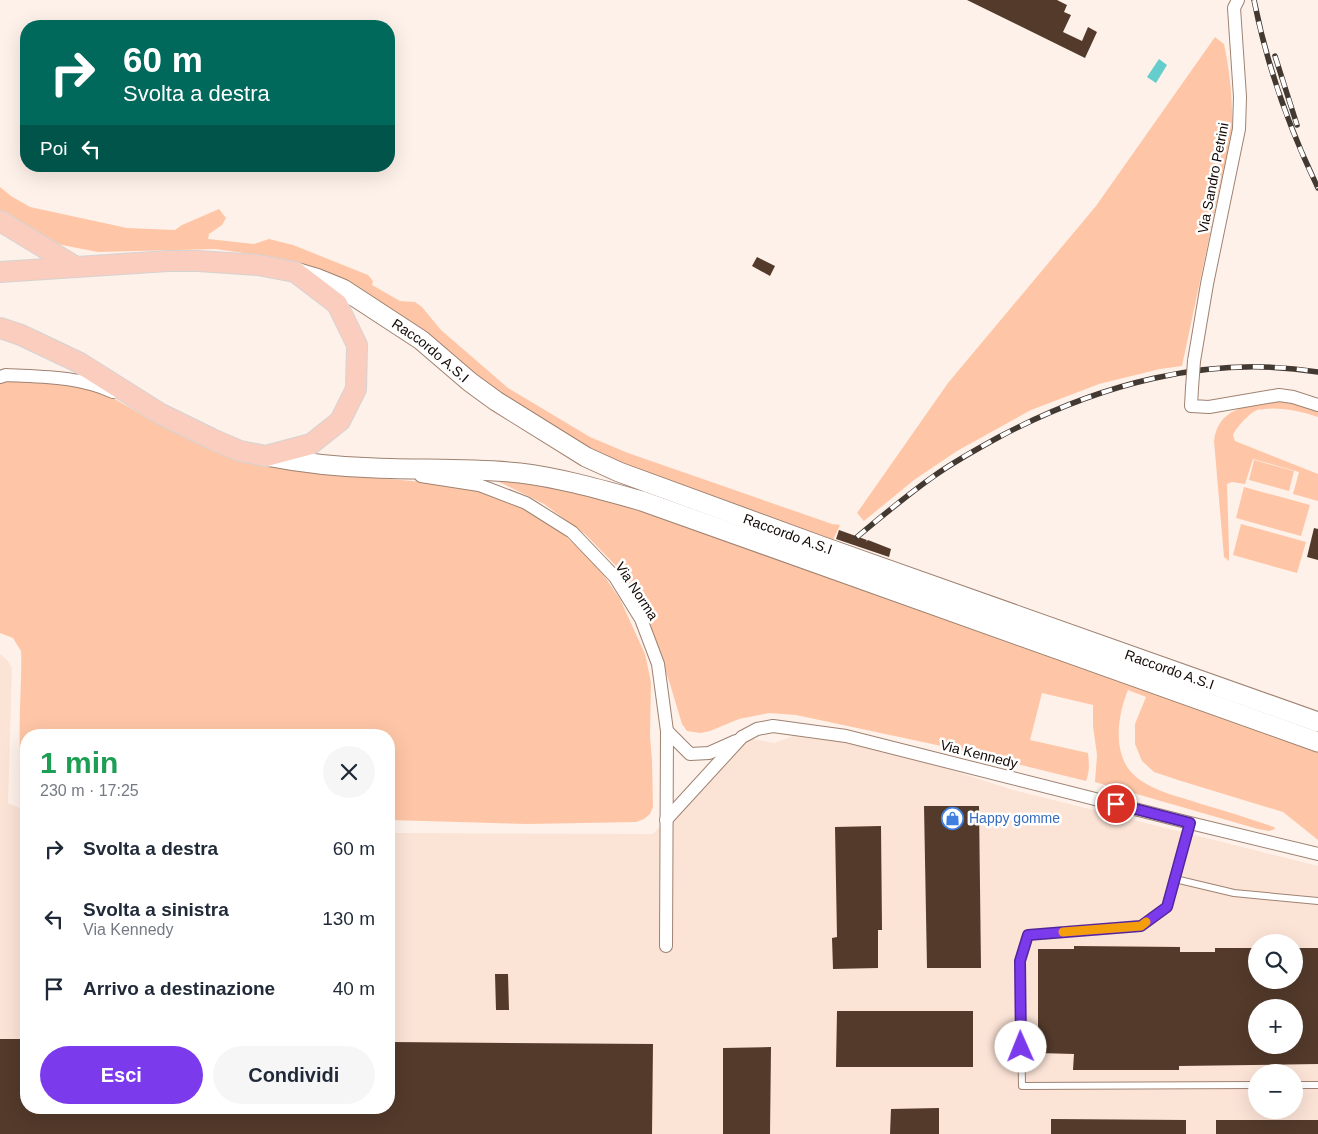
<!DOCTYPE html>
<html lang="it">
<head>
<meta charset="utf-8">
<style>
  body { margin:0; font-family:Arial,sans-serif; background:#f6f6f7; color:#1f2937; height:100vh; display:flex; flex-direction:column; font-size:19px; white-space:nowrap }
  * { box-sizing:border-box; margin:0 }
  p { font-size:16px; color:#747a83 }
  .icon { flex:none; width:28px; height:28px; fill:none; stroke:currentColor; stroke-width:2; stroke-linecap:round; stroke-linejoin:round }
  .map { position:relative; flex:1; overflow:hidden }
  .sheet { position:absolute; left:20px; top:729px; width:375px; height:385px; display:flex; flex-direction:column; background:#fff; border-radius:20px; box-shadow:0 5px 20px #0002 }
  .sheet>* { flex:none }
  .top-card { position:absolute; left:20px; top:20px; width:375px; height:152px; border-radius:20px; box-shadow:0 5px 20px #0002; background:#00695c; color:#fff; overflow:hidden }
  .controls { position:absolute; left:1248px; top:934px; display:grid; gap:10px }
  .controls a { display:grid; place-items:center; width:55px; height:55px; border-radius:50%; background:#fff; box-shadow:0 5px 20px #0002; font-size:25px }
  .pin { position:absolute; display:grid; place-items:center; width:42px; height:42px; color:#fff; margin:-21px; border:2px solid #fff; border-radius:50%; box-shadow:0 1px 5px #0007 }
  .me { position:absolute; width:55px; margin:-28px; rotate:359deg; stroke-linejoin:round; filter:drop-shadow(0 0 4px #0008) }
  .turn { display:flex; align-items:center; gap:18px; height:105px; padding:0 20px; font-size:22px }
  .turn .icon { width:65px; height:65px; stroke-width:2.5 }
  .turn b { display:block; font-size:35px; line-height:42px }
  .then { display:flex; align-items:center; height:48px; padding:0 20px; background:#0003; gap:10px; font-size:19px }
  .round { display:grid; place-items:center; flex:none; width:52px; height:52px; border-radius:26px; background:#f6f6f7 }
  .headline { display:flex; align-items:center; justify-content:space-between; height:85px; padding:0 20px }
  h1 { font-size:30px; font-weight:700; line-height:38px; color:#1e9e55 }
  .primary-button { display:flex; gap:10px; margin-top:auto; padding:10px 20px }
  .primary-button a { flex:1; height:58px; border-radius:30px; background:#7c3aed; color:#fff; font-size:20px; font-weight:700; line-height:58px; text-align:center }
  .primary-button a+a { background:#f6f6f7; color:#1f2937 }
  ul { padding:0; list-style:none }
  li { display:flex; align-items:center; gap:15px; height:70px; padding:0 20px }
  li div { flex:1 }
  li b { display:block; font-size:19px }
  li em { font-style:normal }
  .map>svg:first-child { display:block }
  .built { fill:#fbe3d6; fill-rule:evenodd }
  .green { fill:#fec6a6 }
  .water { fill:#66cdcd }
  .building { fill:#533a2b; fill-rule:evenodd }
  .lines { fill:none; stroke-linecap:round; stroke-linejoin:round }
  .lane-casing { stroke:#9f8271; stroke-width:8 }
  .street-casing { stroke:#9f8271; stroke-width:14 }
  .secondary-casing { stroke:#9f8271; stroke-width:21 }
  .primary-casing { stroke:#d5d3d2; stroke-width:22 }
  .lane { stroke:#fff; stroke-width:6 }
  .street { stroke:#fff; stroke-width:12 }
  .secondary { stroke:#fff; stroke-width:19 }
  .primary { stroke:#facdbe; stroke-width:20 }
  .rail-casing { stroke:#433933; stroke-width:5.5 }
  .rail { stroke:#fff; stroke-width:4; stroke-dasharray:11; stroke-linecap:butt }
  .street-bridge-casing { stroke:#9f8271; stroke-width:14; stroke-linecap:butt }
  .street-bridge { stroke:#fff; stroke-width:12 }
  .route-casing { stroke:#51269a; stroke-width:12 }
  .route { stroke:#7c3aed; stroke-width:9 }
  .slow { stroke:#f59e0b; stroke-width:9 }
  .labels { text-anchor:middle; stroke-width:5; stroke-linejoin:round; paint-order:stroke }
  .street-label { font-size:14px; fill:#130904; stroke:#fff }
  .shop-label { font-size:14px; fill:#366cbe; stroke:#fff; text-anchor:start }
</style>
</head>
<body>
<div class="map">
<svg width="1318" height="1134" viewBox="0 0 1318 1134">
  <rect width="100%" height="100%" fill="#fef1e9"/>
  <path class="built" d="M 0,654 L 7,660 L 12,668 L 8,803 L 26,811 L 26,1108 L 389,1108 L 389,833 L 653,834 L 742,737 L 774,743 L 796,735 L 812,739 L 846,736 L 1013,790 L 1318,866 L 1318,1134 L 0,1134 ZM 1256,942 L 1294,942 L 1294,980 L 1256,980 ZM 1256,1008 L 1294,1008 L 1294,1045 L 1256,1045 ZM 1256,1072 L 1294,1072 L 1294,1110 L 1256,1110 Z"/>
  <g class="green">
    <path d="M 1215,37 L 1224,44 C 1230,72 1233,101 1232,130 L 1182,366 L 1160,369 L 1099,384 L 1031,410 L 957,451 L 914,480 L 864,521 L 857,513 L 948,383 L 1096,206 Z"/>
    <polygon points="0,187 11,196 30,207 127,228 175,230 182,225 219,209 226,218 222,225 209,234 208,239 254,244 269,239 293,245 368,275 373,281 372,285 400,301 415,302 422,307 441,330 508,388 590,437 628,453 832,524 840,525 833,540 623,467 511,406 406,321 375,299 348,284 258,255 215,249 98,252 62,245 29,233 0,213"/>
    <path d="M 0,380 L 72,381 L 113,398 L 158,424 L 223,454 L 267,466 L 320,473 L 458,485 L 523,506 L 560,531 L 598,567 L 620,599 L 645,654 L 651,682 L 650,736 L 652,760 L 653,807 L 650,814 L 644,819 L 636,822 L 528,824 L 389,820 L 389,735 L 26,735 L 26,785 C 14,769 23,677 21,651 L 13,638 L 0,633 Z"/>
    <path d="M 1275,400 L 1303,405 L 1318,411 L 1318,417 C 1300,411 1283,407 1264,409 C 1262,410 1259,409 1257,410 C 1249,413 1236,428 1233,435 L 1235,441 L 1318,474 L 1318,501 L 1293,494 L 1299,472 L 1253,459 L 1245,484 L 1232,482 L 1227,484 L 1229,550 L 1229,561 L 1224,557 L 1214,441 C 1218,407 1248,406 1275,400 Z"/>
    <polygon points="1254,460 1294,471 1289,491 1249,480"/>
    <path d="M 487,476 L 586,491 L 1318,750 L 1318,840 L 1283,812 L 1178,780 L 1154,772 L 1142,761 L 1135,744 L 1135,724 L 1146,697 L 1128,690 C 1118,714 1112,752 1132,773 C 1149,791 1179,796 1201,804 C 1226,811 1250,819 1274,827 L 1275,829 L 1269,831 L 1258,829 L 1095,782 L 1097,755 L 1093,726 L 1093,705 L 1042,693 L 1030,740 L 1088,753 C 1089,763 1090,771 1086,781 L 965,751 L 796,715 L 769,713 L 739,719 L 710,731 L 700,733 L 687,731 L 682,724 L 670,684 L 646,611 L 620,570 L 586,535 L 544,504 Z"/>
    <polygon points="1244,487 1310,505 1301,536 1236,518"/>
    <polygon points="1241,524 1306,542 1297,573 1233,555"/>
  </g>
  <polygon class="water" points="1159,59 1167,65 1156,83 1147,77"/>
  <g class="building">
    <polygon points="967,0 1057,0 1067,5 1064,12 1071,15 1063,32 1082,41 1088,27 1097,32 1085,58"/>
    <polygon points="757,257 775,266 770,276 752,266"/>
    <polygon points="1314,528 1318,529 1318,560 1307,557"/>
    <polygon points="839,530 867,540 866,542 868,540 891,549 889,557 836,539"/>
    <polygon points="924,806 979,806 981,968 927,968"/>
    <polygon points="881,826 882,930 878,930 878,968 833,969 832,938 837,937 835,827"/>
    <path d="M 1074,946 L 1180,947 L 1180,952 L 1215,952 L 1215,948 L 1256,948 L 1256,980 L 1294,980 L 1294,948 L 1318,948 L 1318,1064 L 1179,1066 L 1179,1070 L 1073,1070 L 1074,1054 L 1038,1053 L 1038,949 L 1074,949 ZM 1256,1008 L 1294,1008 L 1294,1045 L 1256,1045 Z"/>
    <polygon points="495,974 508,974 509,1010 496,1010"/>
    <polygon points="837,1011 973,1011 973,1067 836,1067"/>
    <polygon points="0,1039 26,1039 26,1108 389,1108 389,1042 653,1044 652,1134 0,1134"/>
    <polygon points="771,1047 770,1134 723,1134 723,1048"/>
    <polygon points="939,1108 939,1134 890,1134 891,1109"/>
    <polygon points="1051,1119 1186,1120 1186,1134 1051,1134"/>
    <rect x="1216" y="1120" width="102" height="14"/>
  </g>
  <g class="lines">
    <defs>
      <g id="lane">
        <polyline points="1190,823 1167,907 1141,926 1028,935 1020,961 1022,1086 1256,1085"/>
        <polyline points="1175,879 1234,893 1318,901"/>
        <polyline points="1294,1085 1318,1085"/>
      </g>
      <g id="street">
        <polyline points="1194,361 1207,284 1239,129 1240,97 1234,8 1238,0"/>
        <path d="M 0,377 L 6,375 C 42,377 79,376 113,392"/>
        <polyline points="1192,388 1191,406 1209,407 1279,395 1293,397 1318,405"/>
        <polyline points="421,476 479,485 526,503 572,532 615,577 641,619 658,664 667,731 666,946"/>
        <polyline points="667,731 690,754 709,753 736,741"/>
        <polyline points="666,820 742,737 757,729 773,726 846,736 1190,823 1318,854"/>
      </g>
      <g id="secondary">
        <path id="s1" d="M 299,273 L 316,278 L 343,289 L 421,340 L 470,382 L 496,401 L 586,457 L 619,472 L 821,546 L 1318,722"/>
        <path d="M 266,456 C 302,463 339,467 375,468 C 424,470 472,468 520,473 C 561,478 602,490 642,501 L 1318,742"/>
      </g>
      <g id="primary">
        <polyline points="0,221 76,267"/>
        <polyline points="0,272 168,261 198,261 258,265 295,272 337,304 357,345 356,389 340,421 311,444 266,456 240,451 212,439 161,414 80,363 21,335 0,328"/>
      </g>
    </defs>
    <use href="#lane" class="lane-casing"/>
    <use href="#street" class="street-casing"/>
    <use href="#secondary" class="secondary-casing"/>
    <use href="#primary" class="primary-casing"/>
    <use href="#lane" class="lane"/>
    <use href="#street" class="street"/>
    <use href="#secondary" class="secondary"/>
    <use href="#primary" class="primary"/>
    <defs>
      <g id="rail">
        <path d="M 1254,0 C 1267,66 1289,128 1318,188"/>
        <polyline points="1275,56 1297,125"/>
        <path d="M 857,537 C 882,516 907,495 934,476 C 955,461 977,449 999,437 C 1097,385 1208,354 1318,372"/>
      </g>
    </defs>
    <use href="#rail" class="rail-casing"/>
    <use href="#rail" class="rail"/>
    <defs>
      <polyline id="street-bridge" points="1192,388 1194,361"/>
    </defs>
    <use href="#street-bridge" class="street-bridge-casing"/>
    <use href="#street-bridge" class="street-bridge"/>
  </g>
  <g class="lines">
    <defs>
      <polyline id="route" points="1021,1047 1020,961 1028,935 1141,926 1167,907 1190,823 1116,804"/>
    </defs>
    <use href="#route" class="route-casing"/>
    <use href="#route" class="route"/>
    <polyline class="slow" points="1063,932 1141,926 1146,922"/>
  </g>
  <defs>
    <symbol id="shop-ring" viewBox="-11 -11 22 22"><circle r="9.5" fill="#fff" stroke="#3f7fe0" stroke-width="1.5"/><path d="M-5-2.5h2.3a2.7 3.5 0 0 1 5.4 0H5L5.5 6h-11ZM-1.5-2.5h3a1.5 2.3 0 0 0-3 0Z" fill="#3f7fe0"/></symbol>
  </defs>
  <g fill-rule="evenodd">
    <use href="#shop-ring" x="940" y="806" width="25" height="25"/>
  </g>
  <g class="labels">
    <g class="street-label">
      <text transform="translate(1213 178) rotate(-79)" y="5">Via Sandro Petrini</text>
      <text dy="5" stroke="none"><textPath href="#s1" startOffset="154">Raccordo A.S.I</textPath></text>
      <text dy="5" stroke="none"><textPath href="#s1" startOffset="559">Raccordo A.S.I</textPath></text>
      <text transform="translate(637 591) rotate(57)" y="5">Via Norma</text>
      <text dy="5" stroke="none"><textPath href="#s1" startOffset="964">Raccordo A.S.I</textPath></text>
      <text transform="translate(979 754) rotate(14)" y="5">Via Kennedy</text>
    </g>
    <g class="shop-label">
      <text x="969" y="823">Happy gomme</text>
    </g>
  </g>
</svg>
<div class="controls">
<a><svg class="icon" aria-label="search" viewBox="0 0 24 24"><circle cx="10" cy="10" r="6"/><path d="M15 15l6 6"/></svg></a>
<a>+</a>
<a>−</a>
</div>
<div class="pin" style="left:1116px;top:804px;background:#d93025"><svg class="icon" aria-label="arrive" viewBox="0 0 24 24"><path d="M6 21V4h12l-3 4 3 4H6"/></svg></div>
<svg class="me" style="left:1021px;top:1047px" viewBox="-20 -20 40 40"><circle r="19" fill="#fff"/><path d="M0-13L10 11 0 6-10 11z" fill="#7c3aed"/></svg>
<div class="top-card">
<div class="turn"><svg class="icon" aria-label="right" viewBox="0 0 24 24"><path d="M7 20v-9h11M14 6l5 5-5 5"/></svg><div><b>60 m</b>Svolta a destra</div></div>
<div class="then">Poi<svg class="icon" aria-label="left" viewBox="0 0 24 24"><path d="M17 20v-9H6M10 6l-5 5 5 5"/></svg></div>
</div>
<section class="sheet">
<div class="headline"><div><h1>1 min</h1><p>230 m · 17:25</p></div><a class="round"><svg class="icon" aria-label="close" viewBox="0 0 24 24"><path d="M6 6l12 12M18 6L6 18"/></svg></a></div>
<ul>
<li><svg class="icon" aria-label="right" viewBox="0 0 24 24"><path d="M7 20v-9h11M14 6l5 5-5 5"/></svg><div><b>Svolta a destra</b></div><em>60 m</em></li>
<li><svg class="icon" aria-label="left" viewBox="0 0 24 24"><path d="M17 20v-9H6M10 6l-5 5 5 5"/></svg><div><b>Svolta a sinistra</b><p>Via Kennedy</p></div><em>130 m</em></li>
<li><svg class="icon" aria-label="arrive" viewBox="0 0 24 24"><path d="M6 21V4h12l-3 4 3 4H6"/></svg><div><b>Arrivo a destinazione</b></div><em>40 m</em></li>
</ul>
<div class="primary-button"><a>Esci</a><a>Condividi</a></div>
</section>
</div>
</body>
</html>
